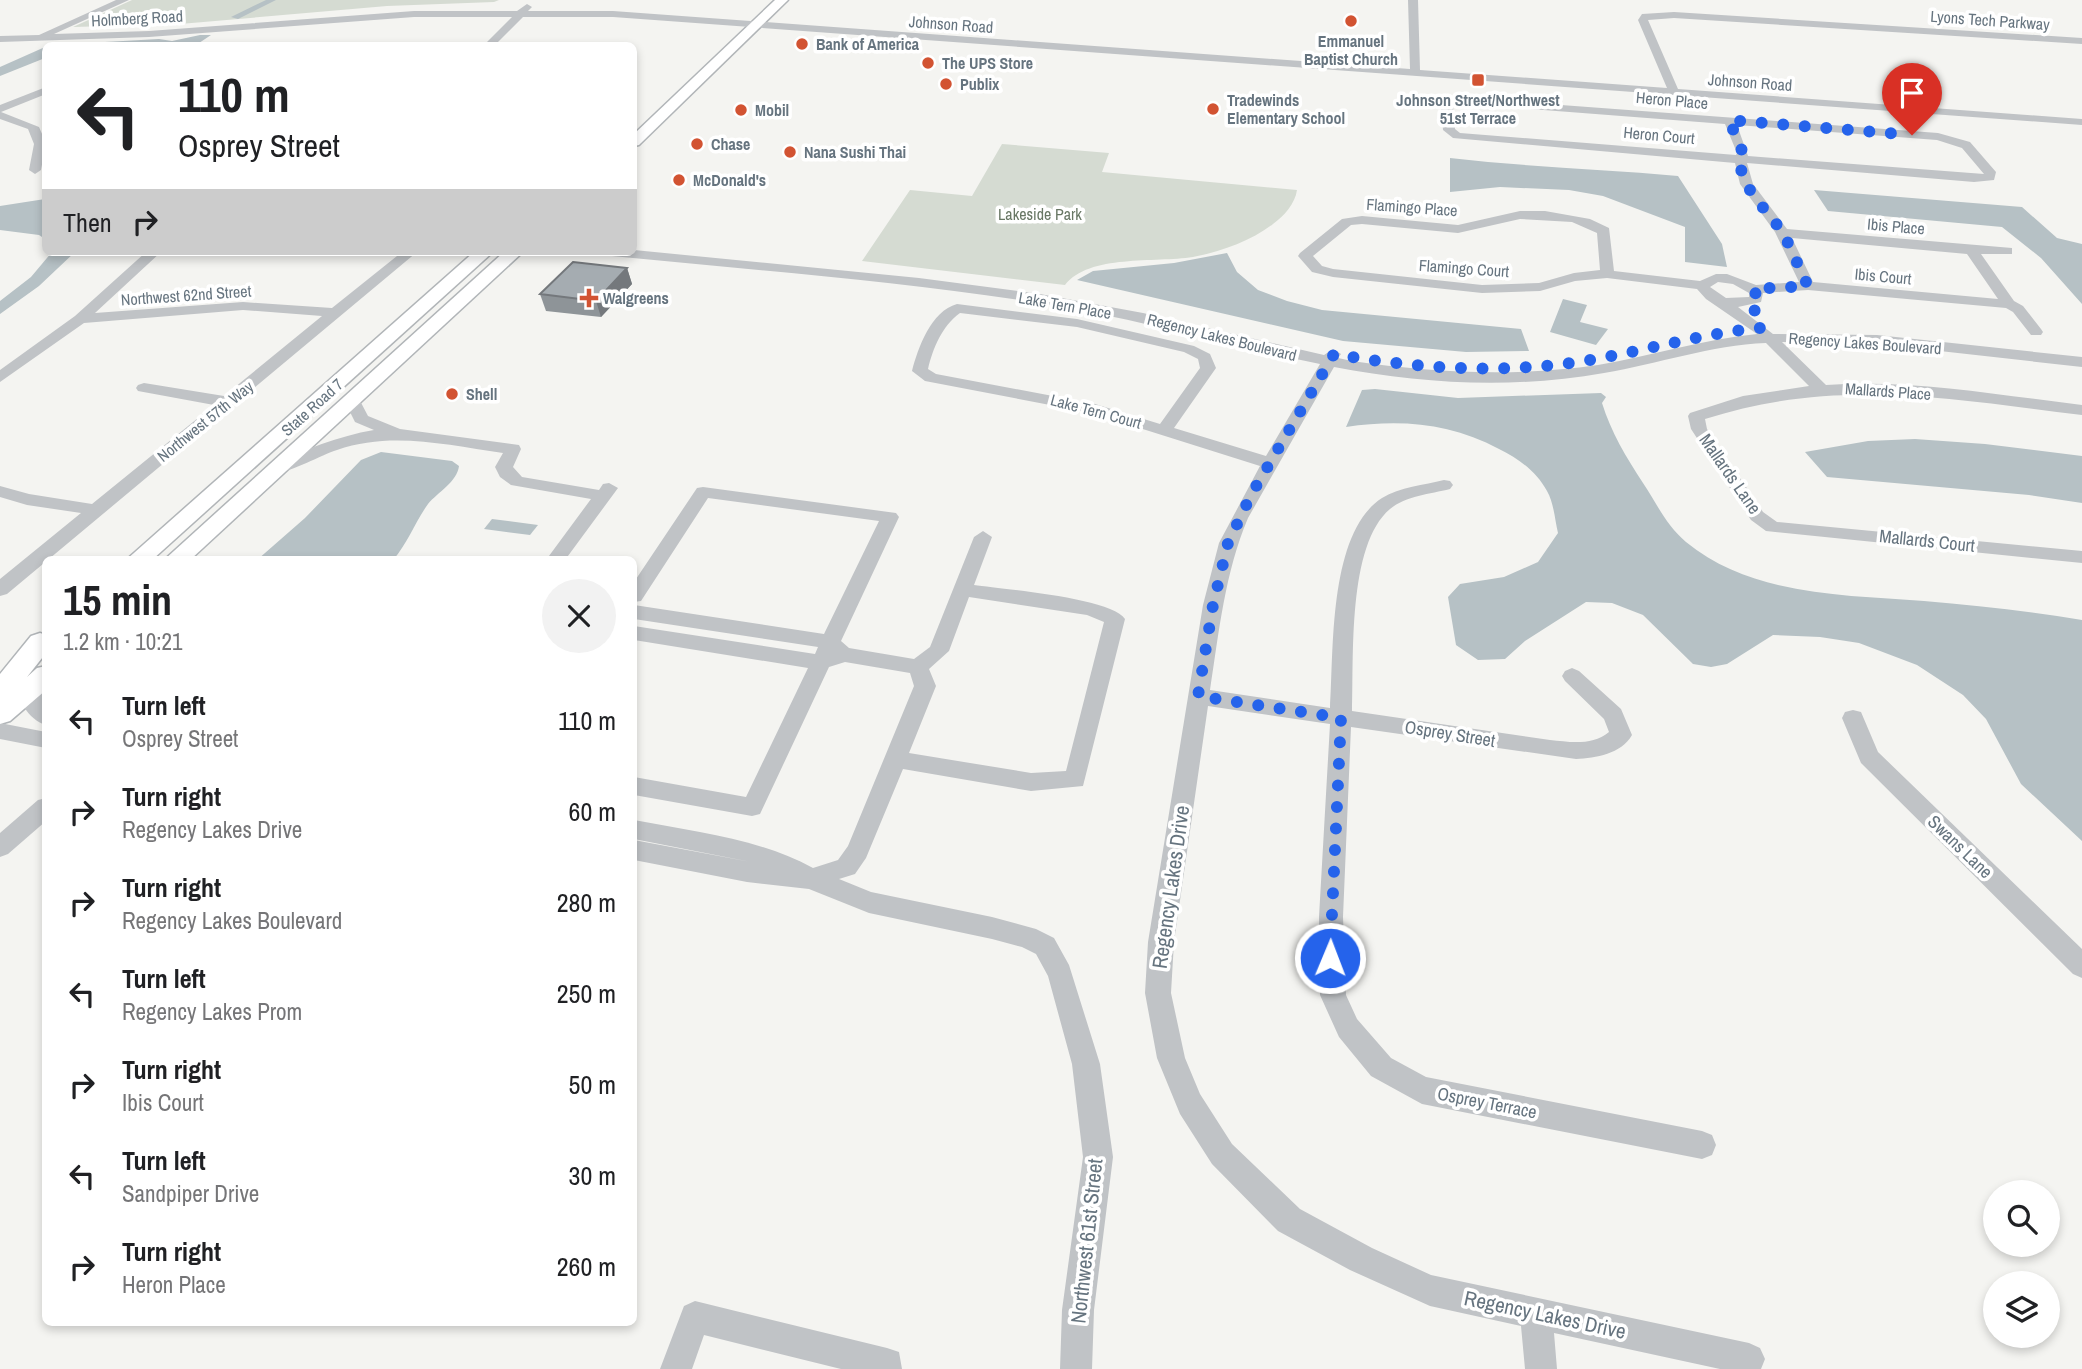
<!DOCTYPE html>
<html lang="en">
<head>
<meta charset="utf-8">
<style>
  body { margin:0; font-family:"Archivo Narrow",sans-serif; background:#f2f2f2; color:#202124; height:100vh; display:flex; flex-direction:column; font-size:26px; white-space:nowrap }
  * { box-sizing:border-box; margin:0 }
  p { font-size:23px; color:#757577 }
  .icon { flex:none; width:38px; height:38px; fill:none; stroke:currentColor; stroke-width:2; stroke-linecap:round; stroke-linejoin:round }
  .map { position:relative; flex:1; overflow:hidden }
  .drawer { position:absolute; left:42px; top:556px; width:595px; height:770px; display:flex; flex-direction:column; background:#fff; border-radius:10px; box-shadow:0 4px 10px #0003 }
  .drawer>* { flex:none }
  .top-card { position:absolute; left:42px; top:42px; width:595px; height:214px; border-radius:10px; box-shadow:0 4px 10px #0003; background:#fff; color:#202124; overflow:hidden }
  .fabs { position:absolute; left:1983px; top:1180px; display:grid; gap:14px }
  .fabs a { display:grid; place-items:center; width:77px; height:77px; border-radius:50%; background:#fff; box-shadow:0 4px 10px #0003; font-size:35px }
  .pin { position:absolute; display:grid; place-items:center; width:60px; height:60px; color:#fff; margin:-72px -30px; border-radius:50% 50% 50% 0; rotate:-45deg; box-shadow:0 0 7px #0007 }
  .pin .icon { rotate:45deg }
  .me { position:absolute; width:77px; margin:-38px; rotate:1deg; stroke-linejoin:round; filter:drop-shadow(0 0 5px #0008) }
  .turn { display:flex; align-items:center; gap:24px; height:147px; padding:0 21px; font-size:32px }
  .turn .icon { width:91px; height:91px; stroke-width:2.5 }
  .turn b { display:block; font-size:49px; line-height:60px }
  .then { display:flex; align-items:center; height:66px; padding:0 21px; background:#0003; gap:14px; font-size:26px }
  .round { display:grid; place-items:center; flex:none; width:74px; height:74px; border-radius:37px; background:#f2f2f2 }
  .head { display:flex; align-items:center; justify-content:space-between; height:119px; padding:0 21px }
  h1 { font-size:42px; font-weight:700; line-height:52px }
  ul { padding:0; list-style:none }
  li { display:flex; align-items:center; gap:21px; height:91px; padding:0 21px }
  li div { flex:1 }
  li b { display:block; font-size:26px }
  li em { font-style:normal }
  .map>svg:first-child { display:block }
  .green { fill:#d5dbd2 }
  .water { fill:#b6c1c5 }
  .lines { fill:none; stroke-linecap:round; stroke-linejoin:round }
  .canal { fill:#b6c1c5; fill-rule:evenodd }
  .major-casing { stroke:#b1b5b8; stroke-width:3 }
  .minor { fill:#c0c3c6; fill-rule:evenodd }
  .major { fill:#fff; fill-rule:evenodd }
  .wall { fill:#8e9498 }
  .shaded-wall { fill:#74787c }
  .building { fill:#a5acb1; stroke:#74787c; stroke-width:2 }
  .route { stroke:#2563eb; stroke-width:12; stroke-dasharray:0 21.6 }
  .poi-dot { fill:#d25332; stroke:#fff; stroke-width:2.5 }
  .labels { text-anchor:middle; stroke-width:7; stroke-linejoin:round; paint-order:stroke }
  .far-street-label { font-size:16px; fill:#66747f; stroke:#fff }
  .far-poi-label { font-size:16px; font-weight:bold; fill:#66747f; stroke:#fff; text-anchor:start }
  .far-park-label { font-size:16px; fill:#687764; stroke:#fff }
  .street-label { font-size:18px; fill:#66747f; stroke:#fff }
  .near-street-label { font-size:21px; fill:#66747f; stroke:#fff }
</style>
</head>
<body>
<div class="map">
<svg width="2082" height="1369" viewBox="0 0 2082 1369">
  <rect width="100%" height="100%" fill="#f4f4f1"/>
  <g class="green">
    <polygon points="132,0 499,0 494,2 387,6 180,24 73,27"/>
    <path d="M 1002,144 L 1109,153 L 1102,172 L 1297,190 C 1295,204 1284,216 1273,224 C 1251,241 1220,252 1193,257 C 1155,263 1089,254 1065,285 L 862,261 L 910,190 L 972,196 Z"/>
  </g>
  <g class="water">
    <polygon points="200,35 211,35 196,45 51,45 159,39 172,41"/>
    <polygon points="45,47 45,58 0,76 0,67"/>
    <path d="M 1450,158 C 1526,167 1602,169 1678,176 L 1722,244 L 1727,267 L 1685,262 L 1685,227 L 1603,196 L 1569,190 L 1500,187 L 1450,192 Z"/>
    <polygon points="1814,190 2022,207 2057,238 2082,244 2082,304 2041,258 2002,227 1828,211"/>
    <polygon points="45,199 45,239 39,235 0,230 0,206"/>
    <polygon points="52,252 75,252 39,286 0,314 0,301 31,277"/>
    <polygon points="1227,253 1237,272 1258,290 1287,301 1322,310 1521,329 1529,351 1466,352 1343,341 1077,280 1093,271 1174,263"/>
    <polygon points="1563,299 1587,305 1580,322 1608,329 1596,345 1550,332"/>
    <path d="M 1375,389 L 1458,398 L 1601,393 L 1606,397 L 1602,403 C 1611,432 1626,457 1643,483 C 1657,504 1666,525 1686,542 C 1752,596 1844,595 1924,601 C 1977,606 2030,611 2082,620 L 2082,841 L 2021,784 L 1986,719 L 1963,695 L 1917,665 L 1859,643 L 1820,637 L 1773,635 L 1727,664 L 1711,667 L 1693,664 L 1643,615 L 1612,603 L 1586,602 L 1525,641 L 1505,659 L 1478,660 L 1456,645 L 1448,597 L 1460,584 L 1504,577 L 1538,562 L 1558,533 C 1555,521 1554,503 1547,491 C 1536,471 1519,459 1499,449 C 1450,423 1401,419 1346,427 L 1362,390 Z"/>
    <polygon points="1915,439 1985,444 2082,456 2082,503 2029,495 1827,477 1805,452 1868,441"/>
    <path d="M 381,452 L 452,461 L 459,466 C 457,482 438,492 428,504 C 415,522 408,543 393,560 L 257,560 L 305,518 L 361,460 Z"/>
    <polygon points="492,519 538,525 530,535 484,529"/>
  </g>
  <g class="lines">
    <polygon class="canal" points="266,0 276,0 238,19 231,17"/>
    <defs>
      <g id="major">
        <polygon points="775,0 788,0 639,145 634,146 634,134"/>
        <polygon points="474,252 493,252 152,560 126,560"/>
        <polygon points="504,252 523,252 190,560 164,560"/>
        <polygon points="40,633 46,635 46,653 27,677 37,668 46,666 46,690 10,721 0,724 0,674 31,636"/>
      </g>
    </defs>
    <use href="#major" class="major-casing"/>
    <g class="minor">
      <polygon points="116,0 129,0 54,34 149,31 414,11 517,11 527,4 532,7 528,11 613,11 1410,69 1408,0 1418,0 1420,70 1667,88 1638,20 1642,14 1674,12 2082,38 2082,44 1674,18 1648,20 1678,89 2082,119 2082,125 613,17 523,17 494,46 483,46 512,17 414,17 149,37 0,42 0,36 39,35"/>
      <polygon points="416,42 421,45 366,46 371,43"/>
      <polygon points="550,42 559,44 560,46 545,45"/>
      <polygon points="46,87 46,94 1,112 39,127 46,143 41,170 35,174 29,170 34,144 28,129 0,119 0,105"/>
      <path d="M 1467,98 L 1938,133 L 1970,142 L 1996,172 L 1994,180 L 1974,182 L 1747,163 L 1753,184 L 1787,229 L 2012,248 L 2012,254 L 1981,254 L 2014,301 L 2023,306 L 2041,329 L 2043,332 L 2041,335 L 2031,335 L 2013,312 L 2006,308 L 1808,290 L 1763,293 L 1761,302 L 1738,307 L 1773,334 L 1877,335 L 2082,357 L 2082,367 L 1877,344 L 1782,342 L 1826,385 C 1911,379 1998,395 2082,405 L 2082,415 C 1950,399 1835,377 1705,419 L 1707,429 L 1763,512 L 1777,522 L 2082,551 L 2082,563 L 1766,531 L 1751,520 L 1691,429 L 1688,416 L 1690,413 L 1743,396 L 1809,386 L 1766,343 C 1711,345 1658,364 1604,373 C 1514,389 1422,384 1334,367 L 1248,518 C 1225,572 1219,632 1210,690 L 1330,708 C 1334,651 1328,533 1382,498 C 1400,487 1424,485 1444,480 L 1450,481 L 1453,485 L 1450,489 C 1430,494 1406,496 1390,509 C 1347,545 1354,659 1352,711 L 1550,740 C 1570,742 1592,746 1609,732 L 1604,719 L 1565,681 L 1562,676 L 1565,671 L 1572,668 L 1579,671 L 1621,709 L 1632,735 C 1621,754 1596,758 1576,759 L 1351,727 L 1343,917 L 1346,995 L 1357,1019 L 1391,1058 L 1426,1077 L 1702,1131 L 1712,1135 L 1716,1145 L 1712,1155 L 1702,1159 L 1422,1104 L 1371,1076 L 1339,1037 L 1320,995 L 1319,917 L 1330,724 L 1208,706 L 1174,942 L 1171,993 L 1185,1058 L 1200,1094 L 1232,1144 L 1300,1209 L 1372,1248 L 1431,1275 L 1749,1343 L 1760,1348 L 1765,1359 L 1761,1369 L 1720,1369 L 1554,1333 L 1557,1369 L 1525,1369 L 1521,1326 L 1430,1306 L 1350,1270 L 1278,1231 L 1212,1164 L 1180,1114 L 1157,1058 L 1145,993 L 1148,942 L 1203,605 L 1219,543 L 1260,466 L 1092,413 L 925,381 L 912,371 C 918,348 931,311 957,304 L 1077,319 L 1194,346 L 1210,354 L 1216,368 L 1174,428 L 1266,456 L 1320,364 C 1226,345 1134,318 1040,303 C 898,281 755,270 612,256 L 605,252 L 634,250 L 919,278 L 1040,294 L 1143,313 L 1324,355 L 1333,349 L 1341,354 L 1338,358 L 1352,361 C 1434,373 1516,377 1598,365 C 1652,356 1703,339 1757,334 L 1706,299 L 1697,289 L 1607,278 L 1575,281 L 1540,291 L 1482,293 L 1333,277 L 1312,272 L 1298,256 L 1300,253 L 1342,219 L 1362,216 L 1458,225 L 1520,211 L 1545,211 L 1590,219 L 1609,228 L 1614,271 L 1700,281 L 1716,274 L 1727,274 L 1756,285 L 1799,282 L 1775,232 L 1740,184 L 1735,163 L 1453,138 L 1443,130 L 1441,104 ZM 1467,104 L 1725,124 L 1737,153 L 1736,155 L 1460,133 L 1455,129 L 1453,106 ZM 1737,125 L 1937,140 L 1962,148 L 1984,174 L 1748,156 ZM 1520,219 L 1572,222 L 1597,233 L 1600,270 L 1574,273 L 1539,283 L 1482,285 L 1333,269 L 1322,266 L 1313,256 L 1351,225 L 1362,224 L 1458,233 ZM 1792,238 L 1967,254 L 1998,299 L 1813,282 ZM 1718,282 L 1733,284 L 1749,293 L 1749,297 L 1726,298 L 1710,287 ZM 960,313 L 1077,327 L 1184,352 L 1198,359 L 1200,368 L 1160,424 L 1095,404 L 936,374 L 928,369 C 933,348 942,326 960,313 Z"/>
      <polygon points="146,252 161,252 95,313 243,302 332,308 402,252 417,252 7,594 0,596 0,579 81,513 27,505 0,497 0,486 29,494 92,504 214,405 138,391 136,388 138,385 144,383 224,396 322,316 243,310 84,323 0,382 0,370 75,316"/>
      <path d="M 352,395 L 358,397 L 368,416 L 400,429 L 519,445 L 521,449 L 513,467 L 522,477 L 599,490 L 603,484 L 609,483 L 618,488 L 565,560 L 546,560 L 591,499 L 511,485 L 500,477 L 495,467 L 503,453 C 447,445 391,431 337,450 C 320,455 286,476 271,472 L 268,468 L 271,464 C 305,450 338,436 374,430 L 355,422 L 344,400 Z"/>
      <path d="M 703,487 L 896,513 L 899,517 L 841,641 L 849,648 L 914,659 L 930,647 L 974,537 L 983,531 L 992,537 L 974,585 C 1002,589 1112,598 1125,619 L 1083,786 L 1031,791 L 903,769 L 866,858 L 855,874 L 839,879 L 871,892 L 992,917 L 1036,929 L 1054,938 L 1069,965 L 1100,1064 L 1113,1157 L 1094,1310 L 1092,1369 L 1060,1369 L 1062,1310 L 1083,1157 L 1072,1064 L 1048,976 L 1036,954 L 1022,947 L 992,939 L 869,913 L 809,889 L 747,882 L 634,860 L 634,840 L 751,862 L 634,839 L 634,820 C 696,832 757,838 813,868 L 838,860 L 848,846 L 914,686 L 910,673 L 845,662 L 829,667 L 760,814 L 752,816 L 634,795 L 634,777 L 746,797 L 808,668 L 634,640 L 634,626 L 815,654 L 818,647 L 634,619 L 634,605 L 824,634 L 879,521 L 708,498 L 641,601 L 634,602 L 634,582 L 697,488 ZM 969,597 L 1087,615 L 1104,622 L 1066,771 L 1031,773 L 909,753 L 936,686 L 929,669 L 949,651 Z"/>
      <path d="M 31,679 L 38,682 L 42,687 L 46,725 C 29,720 14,699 24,682 Z"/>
      <polygon points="1853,710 1861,712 1878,752 2082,949 2082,978 2073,974 1861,763 1842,718 1845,712"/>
      <polygon points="0,723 46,732 46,748 0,739"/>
      <polygon points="46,798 46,821 8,854 0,857 0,833 38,800"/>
      <polygon points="695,1301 887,1348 899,1352 902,1369 841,1369 704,1335 692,1369 660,1369 684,1306"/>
    </g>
    <use href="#major" class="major"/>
  </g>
  <polygon class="wall" points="627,268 632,284 601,317 546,311 540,294"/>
  <polygon class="shaded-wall" points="627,268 632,284 601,317 596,301"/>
  <polygon class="building" points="573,262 627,268 596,301 540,294"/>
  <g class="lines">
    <path class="route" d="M 1330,958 L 1341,718 L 1198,696 L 1213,605 L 1228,543 L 1251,495 L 1334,354 C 1413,368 1497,374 1577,362 C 1639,353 1697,334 1760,328 L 1757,326 L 1760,318 L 1750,304 L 1757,296 L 1753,289 L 1808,286 C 1799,268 1792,249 1782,232 C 1769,211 1731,180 1743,153 L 1729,120 L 1912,135"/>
  </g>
  <g class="poi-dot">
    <circle cx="1351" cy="21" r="7"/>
    <circle cx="802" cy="44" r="7"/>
    <circle cx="928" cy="63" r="7"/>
    <rect x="1471" y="73" width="14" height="14" rx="3.5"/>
    <circle cx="946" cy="84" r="7"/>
    <circle cx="1213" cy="109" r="7"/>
    <circle cx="741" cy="110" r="7"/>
    <circle cx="697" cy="144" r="7"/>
    <circle cx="790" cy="152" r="7"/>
    <circle cx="679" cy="180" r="7"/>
    <path d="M585.5 287.5h7v7h7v7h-7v7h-7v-7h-7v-7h7z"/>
    <circle cx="452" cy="394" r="7"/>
  </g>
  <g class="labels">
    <g class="far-street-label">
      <text transform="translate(137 18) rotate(-3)" y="6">Holmberg Road</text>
      <text transform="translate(1990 20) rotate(4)" y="6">Lyons Tech Parkway</text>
      <text transform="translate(951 24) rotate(4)" y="6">Johnson Road</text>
      <text transform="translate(1750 82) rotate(4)" y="6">Johnson Road</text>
      <text transform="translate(1672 100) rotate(5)" y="6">Heron Place</text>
      <text transform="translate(1659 135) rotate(5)" y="6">Heron Court</text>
      <text transform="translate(1412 207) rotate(4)" y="6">Flamingo Place</text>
      <text transform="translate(1896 226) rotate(5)" y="6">Ibis Place</text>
      <text transform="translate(1464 268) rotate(4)" y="6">Flamingo Court</text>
      <text transform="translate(1883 276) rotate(5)" y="6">Ibis Court</text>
      <text transform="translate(186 295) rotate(-4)" y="6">Northwest 62nd Street</text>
      <text transform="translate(1065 305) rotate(10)" y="6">Lake Tern Place</text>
      <text transform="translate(1222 337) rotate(14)" y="6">Regency Lakes Boulevard</text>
      <text transform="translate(1865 343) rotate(4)" y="6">Regency Lakes Boulevard</text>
      <text transform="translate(1888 391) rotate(4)" y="6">Mallards Place</text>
      <text transform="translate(312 407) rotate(-42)" y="6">State Road 7</text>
      <text transform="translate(1096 411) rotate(15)" y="6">Lake Tern Court</text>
      <text transform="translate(205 421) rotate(-39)" y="6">Northwest 57th Way</text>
    </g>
    <g class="far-poi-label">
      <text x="1351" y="47" text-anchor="middle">Emmanuel<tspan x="1351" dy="18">Baptist Church</tspan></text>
      <text x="816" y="50">Bank of America</text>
      <text x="942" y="69">The UPS Store</text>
      <text x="960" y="90">Publix</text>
      <text x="1227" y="106">Tradewinds<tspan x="1227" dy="18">Elementary School</tspan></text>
      <text x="1478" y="106" text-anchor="middle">Johnson Street/Northwest<tspan x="1478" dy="18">51st Terrace</tspan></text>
      <text x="755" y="116">Mobil</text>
      <text x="711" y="150">Chase</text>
      <text x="804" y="158">Nana Sushi Thai</text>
      <text x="693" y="186">McDonald's</text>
      <text x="603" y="304">Walgreens</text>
      <text x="466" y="400">Shell</text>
    </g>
    <g class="far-park-label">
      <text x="1040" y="220">Lakeside Park</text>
    </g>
    <g class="street-label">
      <text transform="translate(1730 474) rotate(55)" y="6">Mallards Lane</text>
      <text transform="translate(1927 541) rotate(6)" y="6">Mallards Court</text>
      <text transform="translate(1450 734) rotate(9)" y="6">Osprey Street</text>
      <text transform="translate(1960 847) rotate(44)" y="6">Swans Lane</text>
      <text transform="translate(1487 1103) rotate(11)" y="6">Osprey Terrace</text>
    </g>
    <g class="near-street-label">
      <text transform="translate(1171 887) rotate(-82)" y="7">Regency Lakes Drive</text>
      <text transform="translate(1087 1241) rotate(-84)" y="7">Northwest 61st Street</text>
      <text transform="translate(1545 1315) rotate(12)" y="7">Regency Lakes Drive</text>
    </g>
  </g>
</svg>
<div class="fabs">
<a><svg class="icon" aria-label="search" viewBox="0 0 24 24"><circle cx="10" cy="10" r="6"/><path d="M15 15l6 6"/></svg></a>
<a><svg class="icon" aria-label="layers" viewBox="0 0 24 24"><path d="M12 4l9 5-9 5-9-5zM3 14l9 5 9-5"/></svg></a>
</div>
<div class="pin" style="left:1912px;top:135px;background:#d93025"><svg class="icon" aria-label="arrive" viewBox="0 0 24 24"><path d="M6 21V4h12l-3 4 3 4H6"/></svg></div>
<svg class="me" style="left:1330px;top:958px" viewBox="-20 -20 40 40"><circle r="17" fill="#2563eb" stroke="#fff" stroke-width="3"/><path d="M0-11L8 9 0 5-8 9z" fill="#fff"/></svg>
<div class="top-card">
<div class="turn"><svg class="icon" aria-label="left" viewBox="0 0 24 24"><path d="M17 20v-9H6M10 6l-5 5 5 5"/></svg><div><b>110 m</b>Osprey Street</div></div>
<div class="then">Then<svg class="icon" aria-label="right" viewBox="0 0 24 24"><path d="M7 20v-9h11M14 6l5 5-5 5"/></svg></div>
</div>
<section class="drawer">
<div class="head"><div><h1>15 min</h1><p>1.2 km · 10:21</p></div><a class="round"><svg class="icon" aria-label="close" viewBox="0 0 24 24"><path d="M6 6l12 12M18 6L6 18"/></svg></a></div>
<ul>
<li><svg class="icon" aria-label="left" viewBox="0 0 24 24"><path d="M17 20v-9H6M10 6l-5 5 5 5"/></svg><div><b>Turn left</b><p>Osprey Street</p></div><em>110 m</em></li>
<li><svg class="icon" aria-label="right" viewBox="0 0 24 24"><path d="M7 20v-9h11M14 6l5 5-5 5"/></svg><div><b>Turn right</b><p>Regency Lakes Drive</p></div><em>60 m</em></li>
<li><svg class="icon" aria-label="right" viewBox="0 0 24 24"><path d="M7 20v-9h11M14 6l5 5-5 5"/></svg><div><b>Turn right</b><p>Regency Lakes Boulevard</p></div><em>280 m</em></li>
<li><svg class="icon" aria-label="left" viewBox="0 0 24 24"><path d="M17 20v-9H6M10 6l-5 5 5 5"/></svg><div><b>Turn left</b><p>Regency Lakes Prom</p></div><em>250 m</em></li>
<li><svg class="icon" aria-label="right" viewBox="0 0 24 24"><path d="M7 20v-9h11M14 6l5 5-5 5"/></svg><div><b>Turn right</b><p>Ibis Court</p></div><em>50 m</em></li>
<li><svg class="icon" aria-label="left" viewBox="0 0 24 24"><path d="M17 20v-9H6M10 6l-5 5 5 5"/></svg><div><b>Turn left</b><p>Sandpiper Drive</p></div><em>30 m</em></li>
<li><svg class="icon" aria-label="right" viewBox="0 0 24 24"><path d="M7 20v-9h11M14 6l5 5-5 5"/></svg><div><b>Turn right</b><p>Heron Place</p></div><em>260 m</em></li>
</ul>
</section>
</div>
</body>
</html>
